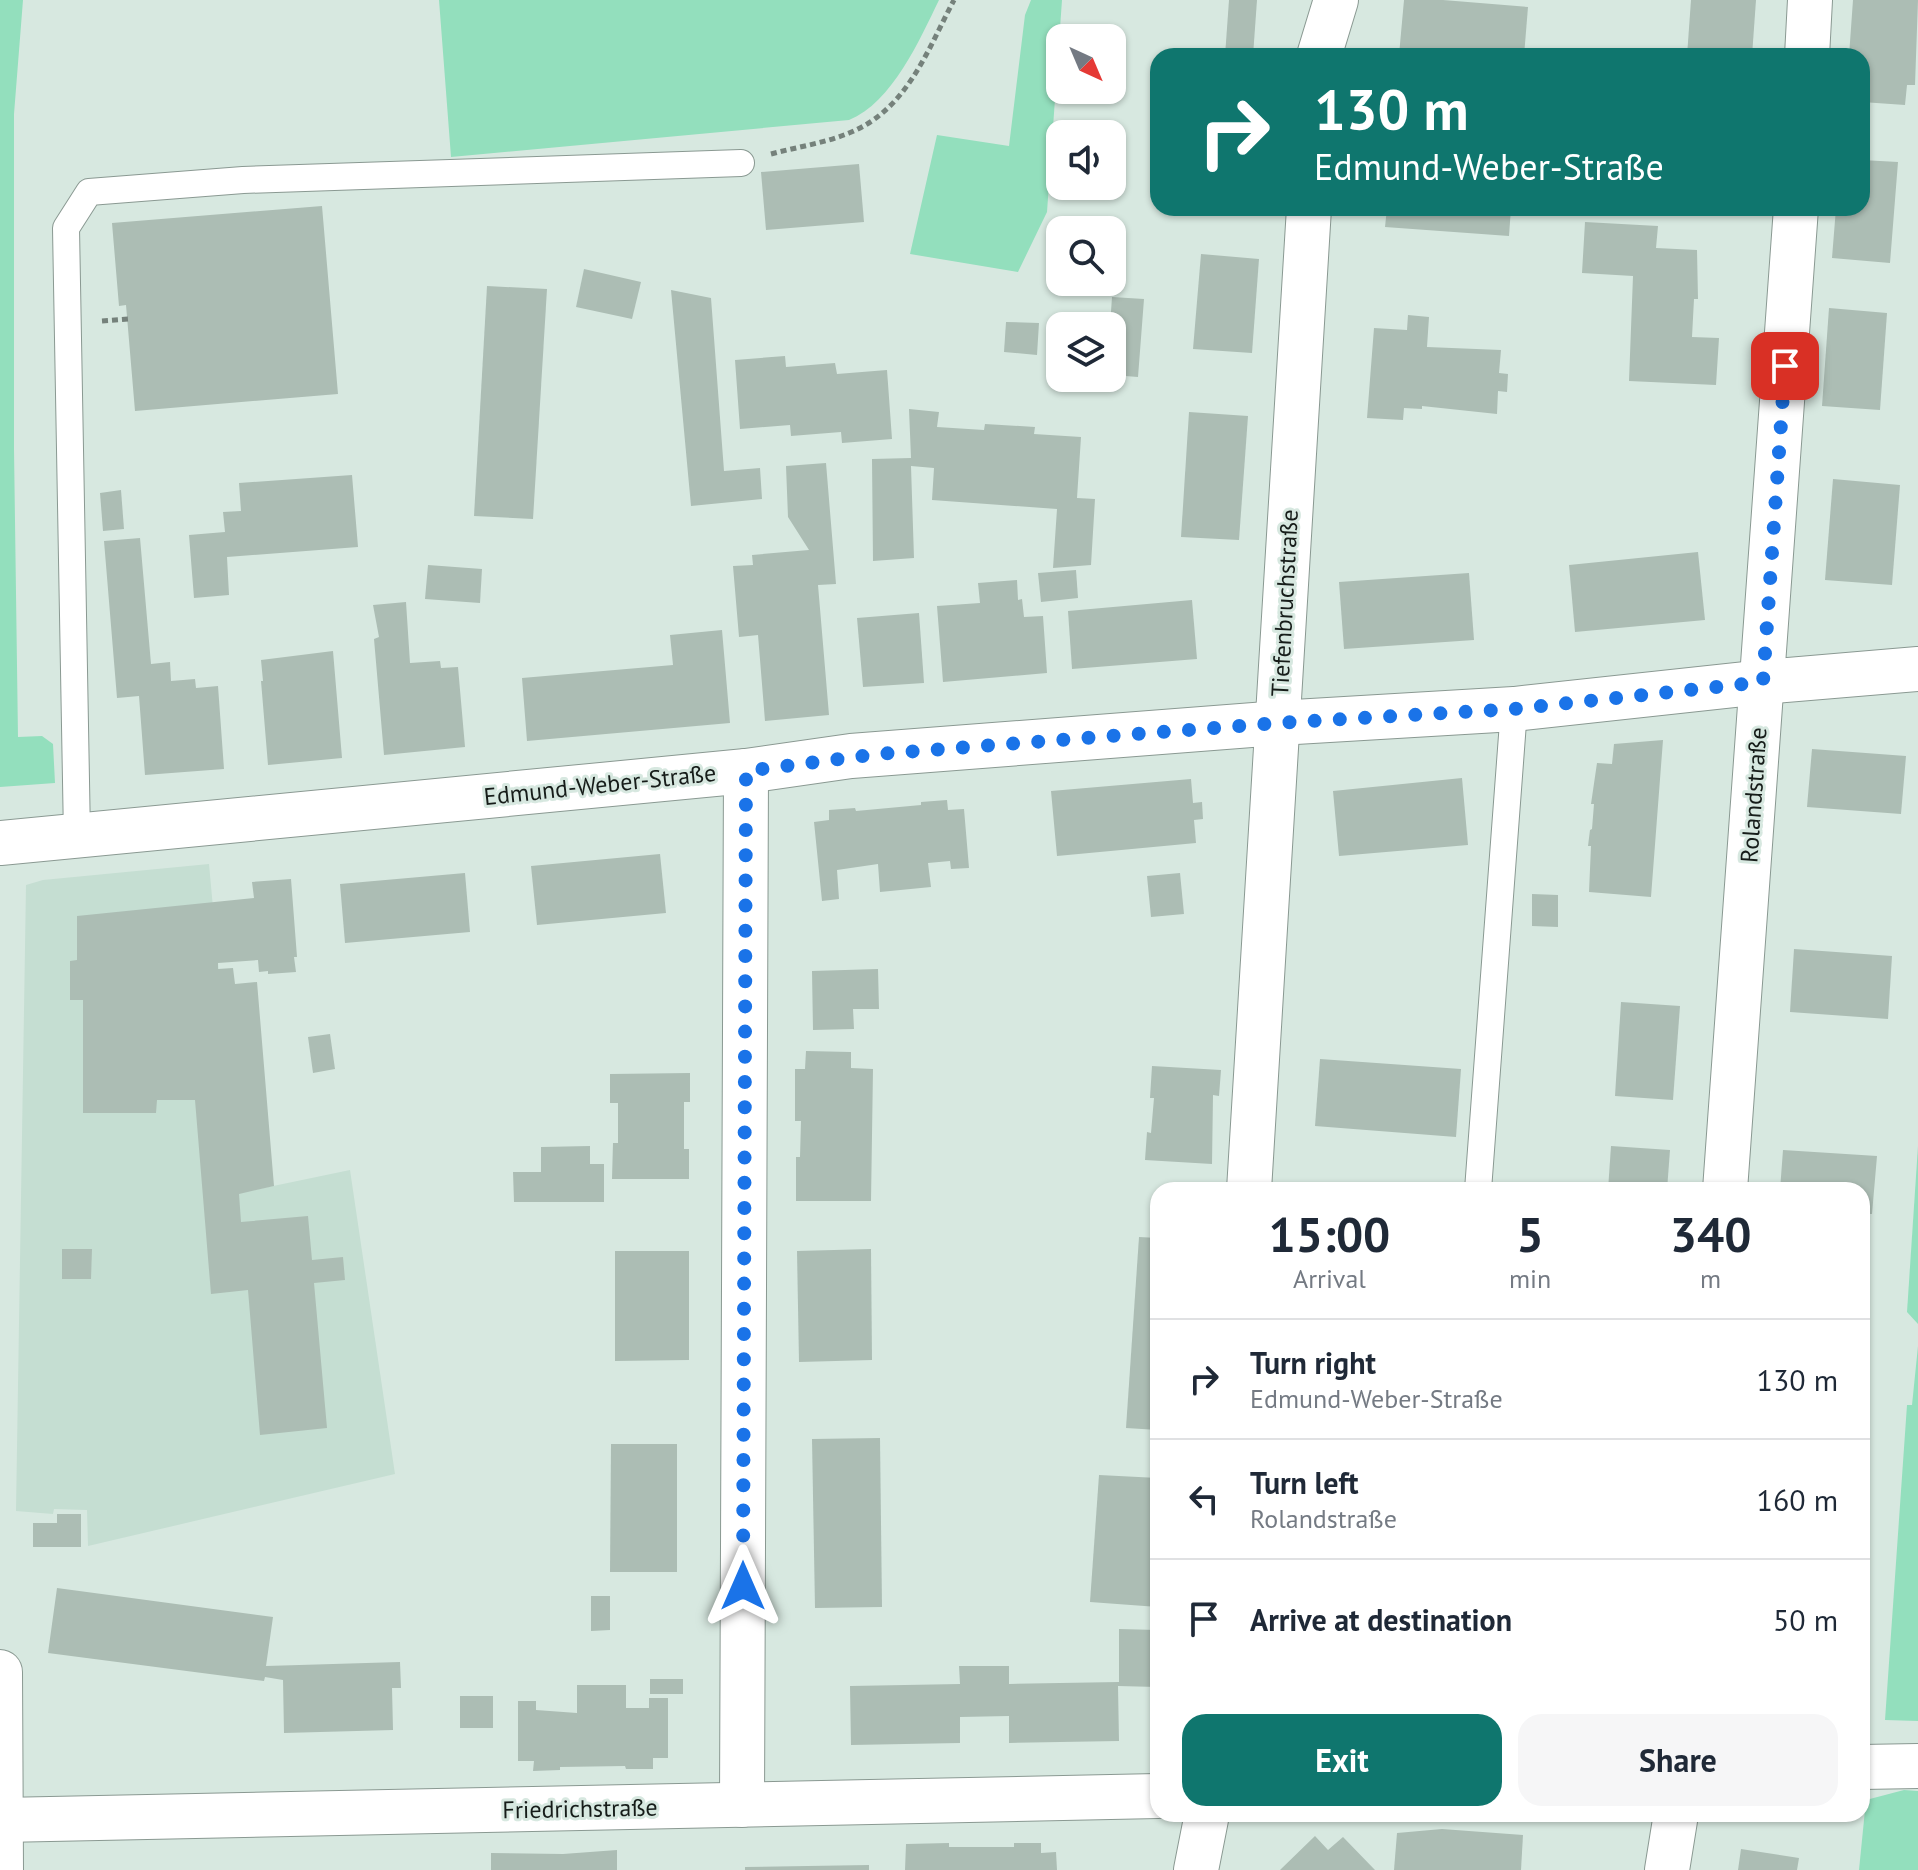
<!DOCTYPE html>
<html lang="en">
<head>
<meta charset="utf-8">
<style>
  body { margin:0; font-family:"PT Sans",sans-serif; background:#f6f6f7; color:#1f2937; height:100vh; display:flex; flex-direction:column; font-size:30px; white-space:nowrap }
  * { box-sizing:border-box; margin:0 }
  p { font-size:26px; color:#747a83 }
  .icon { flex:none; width:44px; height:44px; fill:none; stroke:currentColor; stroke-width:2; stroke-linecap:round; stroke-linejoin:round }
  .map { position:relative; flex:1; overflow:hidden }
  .drawer { position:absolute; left:1150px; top:1182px; width:720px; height:640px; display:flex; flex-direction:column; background:#fff; border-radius:24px; box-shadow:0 2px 6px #0004 }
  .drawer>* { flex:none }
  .top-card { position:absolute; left:1150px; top:48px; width:720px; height:168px; border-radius:24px; box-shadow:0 2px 6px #0004; background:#0f766e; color:#fff; overflow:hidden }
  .needle { width:52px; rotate:136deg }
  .tools { position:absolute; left:1046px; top:24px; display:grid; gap:16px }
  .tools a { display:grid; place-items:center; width:80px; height:80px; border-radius:16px; background:#fff; box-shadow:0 2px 6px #0004; font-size:40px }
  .pin { position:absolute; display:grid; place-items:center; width:68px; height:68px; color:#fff; margin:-34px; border-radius:16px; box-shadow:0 4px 12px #0006 }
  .me { position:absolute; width:88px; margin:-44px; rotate:0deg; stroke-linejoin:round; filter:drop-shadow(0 0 6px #0008) }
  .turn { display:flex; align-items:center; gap:28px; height:168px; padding:0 32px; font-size:36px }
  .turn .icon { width:104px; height:104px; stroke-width:2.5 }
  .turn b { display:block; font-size:56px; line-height:68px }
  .eta { display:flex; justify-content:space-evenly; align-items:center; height:136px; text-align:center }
  .eta b { font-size:48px; font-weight:800; line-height:56px }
  .action { display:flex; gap:16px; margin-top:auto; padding:16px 32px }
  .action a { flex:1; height:92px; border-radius:24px; background:#0f766e; color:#fff; font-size:32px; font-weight:800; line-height:92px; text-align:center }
  .action a+a { background:#f6f6f7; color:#1f2937 }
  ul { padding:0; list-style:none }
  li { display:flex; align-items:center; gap:24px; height:120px; padding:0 32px; border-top:2px solid #e0e1e3 }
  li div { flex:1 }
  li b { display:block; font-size:30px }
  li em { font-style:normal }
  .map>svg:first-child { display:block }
  .built { fill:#c5ded2 }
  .green { fill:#93dfbd }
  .building { fill:#acbdb4 }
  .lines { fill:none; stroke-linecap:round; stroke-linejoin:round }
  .lane-casing { stroke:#8a9992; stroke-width:28 }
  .street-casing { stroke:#8a9992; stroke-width:46 }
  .path { stroke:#75817b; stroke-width:5; stroke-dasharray:6 4; stroke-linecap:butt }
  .lane { stroke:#fff; stroke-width:26 }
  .street { stroke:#fff; stroke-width:44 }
  .route { stroke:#1a73e8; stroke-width:14; stroke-dasharray:0 25.2 }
  .labels { text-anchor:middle; stroke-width:6; stroke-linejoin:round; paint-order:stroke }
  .street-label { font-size:24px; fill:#161c19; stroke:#d7e8e0 }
</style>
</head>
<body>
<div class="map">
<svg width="1918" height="1870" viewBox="0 0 1918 1870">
  <rect width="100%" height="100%" fill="#d7e8e0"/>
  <polygon class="built" points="209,864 239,1193 350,1170 395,1474 88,1546 87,1510 54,1509 53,1514 16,1511 26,885 43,880"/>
  <g class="green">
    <polygon points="0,0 23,0 14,114 14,449 18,737 42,736 53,744 55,783 0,787"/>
    <path d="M 439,0 L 939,0 C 920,39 892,103 849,120 L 451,157 Z"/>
    <polygon points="1031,0 1062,0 1047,212 1018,272 910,254 937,135 1009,146 1025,15"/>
    <polygon points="1918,1146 1918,1324 1907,1312"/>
    <polygon points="1918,1346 1918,1721 1885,1720 1907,1405 1912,1405"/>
    <polygon points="1904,1790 1918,1791 1918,1870 1859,1870 1866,1800"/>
  </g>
  <g class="building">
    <polygon points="1229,0 1257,0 1253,56 1225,56"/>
    <polygon points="1404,0 1443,0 1528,7 1524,56 1399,55"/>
    <polygon points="1691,0 1756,0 1752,56 1687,56"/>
    <polygon points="1853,0 1918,0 1915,85 1907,85 1905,105 1862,102 1862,56 1849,56"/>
    <polygon points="1862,160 1898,162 1890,263 1832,258 1836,208 1862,208"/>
    <polygon points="859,164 864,222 766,230 761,172"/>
    <polygon points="322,206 338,394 135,411 126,305 119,306 112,223"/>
    <polygon points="1387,208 1511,208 1509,236 1385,227"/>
    <polygon points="1585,222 1658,226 1656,248 1697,250 1698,299 1694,299 1692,337 1719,338 1716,385 1629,381 1633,276 1582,273"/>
    <polygon points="1201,254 1259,259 1252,353 1193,349"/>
    <polygon points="584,269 641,282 632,319 576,307"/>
    <polygon points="487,286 547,289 533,519 474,516"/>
    <polygon points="671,290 711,298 724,471 760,468 762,499 691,506"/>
    <polygon points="1112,297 1144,299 1138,377 1112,375 1112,326 1110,326"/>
    <polygon points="1829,308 1887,313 1880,410 1822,406"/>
    <polygon points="1408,315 1429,317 1427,347 1501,350 1499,373 1508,374 1507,392 1498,391 1497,414 1422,406 1422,409 1404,408 1403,420 1367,418 1374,328 1407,330"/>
    <polygon points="1006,322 1039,323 1037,355 1004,352"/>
    <polygon points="785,356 786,367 835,363 837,374 887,370 892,439 842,443 841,432 791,436 790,425 740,429 735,360"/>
    <polygon points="909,409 939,412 937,427 984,430 985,424 1035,427 1034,434 1081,437 1077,498 1095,499 1091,565 1053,568 1057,509 932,500 934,468 911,466 914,558 873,561 872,459 911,458"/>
    <polygon points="1189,412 1248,416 1239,540 1181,537"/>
    <polygon points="826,463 836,584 818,585 829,715 765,721 758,635 739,637 733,566 753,565 752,555 809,550 788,517 786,466"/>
    <polygon points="352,475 358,547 227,557 229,595 194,598 189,535 225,532 223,512 241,511 239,483"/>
    <polygon points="1833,479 1900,485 1892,585 1825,580"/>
    <polygon points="121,490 124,529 103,531 100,493"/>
    <polygon points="140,538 151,664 170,662 171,681 195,679 196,688 218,686 224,769 145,775 139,696 117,698 104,541"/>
    <polygon points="1698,552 1705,620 1575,632 1569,565"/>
    <polygon points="428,565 482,569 480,603 425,599"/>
    <polygon points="1076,570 1078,598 1041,602 1038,573"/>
    <polygon points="1469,573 1474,640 1344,649 1339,582"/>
    <polygon points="1017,580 1018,600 1022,599 1024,617 1043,616 1047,673 943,682 937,606 980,603 978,583"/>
    <polygon points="1192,600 1197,659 1072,669 1068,611"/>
    <polygon points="406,602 410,663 440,661 441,668 458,667 465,747 384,755 374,639 379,637 373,605"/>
    <polygon points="919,613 924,683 863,687 857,618"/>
    <polygon points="722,630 730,723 527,741 522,678 673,665 670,635"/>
    <polygon points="333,651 342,758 268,765 261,681 263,681 261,660"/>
    <polygon points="1663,740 1651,897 1589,892 1591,846 1588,846 1590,830 1592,829 1594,804 1591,804 1597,763 1612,764 1614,744"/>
    <polygon points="1812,749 1906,756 1901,814 1807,807"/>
    <polygon points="1462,778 1468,845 1339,856 1333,791"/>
    <polygon points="1191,779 1193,803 1202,802 1203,819 1194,820 1196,843 1057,856 1051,791"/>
    <polygon points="947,800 948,810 964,809 969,868 951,869 950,861 928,863 931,887 880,892 878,864 837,870 839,899 822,901 814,822 829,820 829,810 855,808 856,811 921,805 921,802"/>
    <polygon points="660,854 666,913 537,925 531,866"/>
    <polygon points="465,873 470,932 345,943 340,884"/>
    <polygon points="1180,873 1184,914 1151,917 1147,876"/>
    <polygon points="291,879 297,957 294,957 296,972 268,974 268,971 259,972 258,960 218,963 218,969 233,968 235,984 257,982 274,1186 239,1194 241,1222 308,1216 312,1260 343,1257 345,1280 314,1283 327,1428 260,1435 248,1290 211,1294 195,1100 157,1100 156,1113 83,1113 83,1000 70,1000 70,961 77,960 77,916 254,898 252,882"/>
    <polygon points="1532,894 1558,895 1558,927 1532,926"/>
    <polygon points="1794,949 1892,956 1888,1019 1790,1012"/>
    <polygon points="878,969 879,1009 853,1009 854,1029 813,1030 812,971"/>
    <polygon points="1621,1002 1680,1006 1673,1100 1615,1096"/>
    <polygon points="330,1034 335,1069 313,1073 308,1037"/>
    <polygon points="806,1051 851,1052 851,1068 873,1069 871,1201 796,1201 796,1157 800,1157 801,1121 795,1121 795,1069 805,1069"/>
    <polygon points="1320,1059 1461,1069 1456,1137 1315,1126"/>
    <polygon points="1152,1066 1221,1070 1219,1096 1213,1095 1212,1164 1145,1160 1147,1132 1151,1133 1154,1098 1150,1098"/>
    <polygon points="690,1073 690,1102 684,1102 684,1149 689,1149 689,1179 612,1179 613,1143 618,1143 618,1103 610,1103 610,1074"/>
    <polygon points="590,1146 590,1164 604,1164 604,1202 514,1202 513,1172 541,1172 541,1147"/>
    <polygon points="1611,1146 1670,1150 1667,1190 1608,1190"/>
    <polygon points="1783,1150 1877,1156 1872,1214 1862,1214 1862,1190 1780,1190"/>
    <polygon points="1139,1237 1158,1238 1158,1430 1126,1428"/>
    <polygon points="62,1249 92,1249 91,1279 62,1279"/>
    <polygon points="871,1249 872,1360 799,1362 797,1251"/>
    <polygon points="615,1251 689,1251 689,1360 615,1361"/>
    <polygon points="880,1438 882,1607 815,1608 812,1439"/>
    <polygon points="611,1444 677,1444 677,1572 610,1572"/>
    <polygon points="1099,1475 1158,1478 1158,1607 1090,1602"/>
    <polygon points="57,1514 81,1514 81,1547 33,1547 33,1523 57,1523"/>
    <polygon points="57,1588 273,1617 266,1666 400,1662 401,1688 392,1688 393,1730 284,1733 283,1680 265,1677 264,1681 48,1653"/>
    <polygon points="591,1596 610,1596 610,1630 591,1631"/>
    <polygon points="1119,1629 1157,1630 1157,1687 1118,1686 1119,1741 1009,1743 1009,1716 960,1717 960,1743 851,1745 850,1686 960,1684 959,1666 1009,1666 1009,1684 1119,1682"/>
    <rect x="650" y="1679" width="33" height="15"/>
    <polygon points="577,1685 626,1685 626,1708 649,1708 649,1698 668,1698 668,1758 653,1758 653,1769 626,1769 625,1766 560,1767 560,1770 533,1771 534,1761 518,1761 518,1701 536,1701 536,1710 577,1713"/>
    <rect x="460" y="1696" width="33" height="32"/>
    <polygon points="1442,1829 1523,1835 1521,1870 1394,1870 1397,1833"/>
    <polygon points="1315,1836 1328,1850 1343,1837 1375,1870 1280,1870"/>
    <polygon points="949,1843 949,1847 1014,1847 1014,1843 1041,1843 1041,1853 1056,1852 1057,1870 905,1870 906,1844"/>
    <polygon points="1741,1849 1799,1858 1797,1870 1738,1870"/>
    <polygon points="617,1850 617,1870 491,1870 491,1853 563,1854"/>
    <polygon points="869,1865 869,1870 745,1870 745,1867"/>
  </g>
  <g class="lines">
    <defs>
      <g id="lane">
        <polyline points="77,836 66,228 89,192 243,180 741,163"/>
        <polyline points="1478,1190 1514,709"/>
      </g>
      <g id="street">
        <polyline points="1319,56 1336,0"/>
        <polyline points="1807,56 1810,0"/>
        <polyline points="0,843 746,771 851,756 1278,723 1514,709 1763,682 1918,669"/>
        <polyline points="1249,1190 1309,208"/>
        <polyline points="1725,1190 1796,208"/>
        <polyline points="0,1672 1,1870"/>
        <polyline points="1862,1767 1918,1766"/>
        <polyline points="742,1805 746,771"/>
        <polyline points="2,1820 1158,1796"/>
        <polyline points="1196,1870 1207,1814"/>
        <polyline points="1667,1870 1676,1814"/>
      </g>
    </defs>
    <use href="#lane" class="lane-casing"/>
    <use href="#street" class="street-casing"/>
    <g class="path">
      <path d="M 771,154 C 797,147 825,143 849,133 C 907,110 927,51 954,0"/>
      <polyline points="102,321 128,319"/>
    </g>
    <use href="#lane" class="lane"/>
    <use href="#street" class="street"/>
  </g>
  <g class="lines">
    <polyline class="route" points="743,1586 746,771 879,754 1278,723 1514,709 1763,682 1785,366"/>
  </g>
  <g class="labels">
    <g class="street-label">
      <text transform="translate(1285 603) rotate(-87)" y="8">Tiefenbruchstraße</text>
      <text transform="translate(600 785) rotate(-6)" y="8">Edmund-Weber-Straße</text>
      <text transform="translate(1754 795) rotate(-86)" y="8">Rolandstraße</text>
      <text transform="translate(580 1809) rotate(-1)" y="8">Friedrichstraße</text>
    </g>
  </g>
</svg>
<div class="tools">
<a><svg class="needle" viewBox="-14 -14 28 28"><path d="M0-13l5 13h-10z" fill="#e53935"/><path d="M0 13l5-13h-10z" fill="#747a83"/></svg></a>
<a><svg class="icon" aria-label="sound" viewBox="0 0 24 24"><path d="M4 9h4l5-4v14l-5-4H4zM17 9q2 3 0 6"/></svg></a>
<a><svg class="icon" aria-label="search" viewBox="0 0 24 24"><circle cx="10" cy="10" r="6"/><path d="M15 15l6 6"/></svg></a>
<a><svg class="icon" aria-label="layers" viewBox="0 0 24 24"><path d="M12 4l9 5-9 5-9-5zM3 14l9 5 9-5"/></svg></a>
</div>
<div class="pin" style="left:1785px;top:366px;background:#d93025"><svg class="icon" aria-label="arrive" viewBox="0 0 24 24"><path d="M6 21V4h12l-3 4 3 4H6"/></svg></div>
<svg class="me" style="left:743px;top:1586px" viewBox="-20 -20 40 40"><path d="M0-17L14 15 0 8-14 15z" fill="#1a73e8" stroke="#fff" stroke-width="4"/></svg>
<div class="top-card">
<div class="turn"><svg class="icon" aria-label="right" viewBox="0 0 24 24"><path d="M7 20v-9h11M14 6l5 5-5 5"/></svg><div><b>130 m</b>Edmund-Weber-Straße</div></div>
</div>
<section class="drawer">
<div class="eta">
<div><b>15:00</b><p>Arrival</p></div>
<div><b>5</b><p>min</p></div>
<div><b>340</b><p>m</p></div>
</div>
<ul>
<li><svg class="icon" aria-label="right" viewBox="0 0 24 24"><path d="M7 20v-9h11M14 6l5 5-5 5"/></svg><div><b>Turn right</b><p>Edmund-Weber-Straße</p></div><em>130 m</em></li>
<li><svg class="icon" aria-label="left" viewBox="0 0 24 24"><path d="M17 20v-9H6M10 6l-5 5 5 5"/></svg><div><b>Turn left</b><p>Rolandstraße</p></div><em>160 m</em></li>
<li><svg class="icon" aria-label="arrive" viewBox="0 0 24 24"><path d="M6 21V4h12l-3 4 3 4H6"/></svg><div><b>Arrive at destination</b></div><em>50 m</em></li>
</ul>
<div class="action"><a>Exit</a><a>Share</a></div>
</section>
</div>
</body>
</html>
